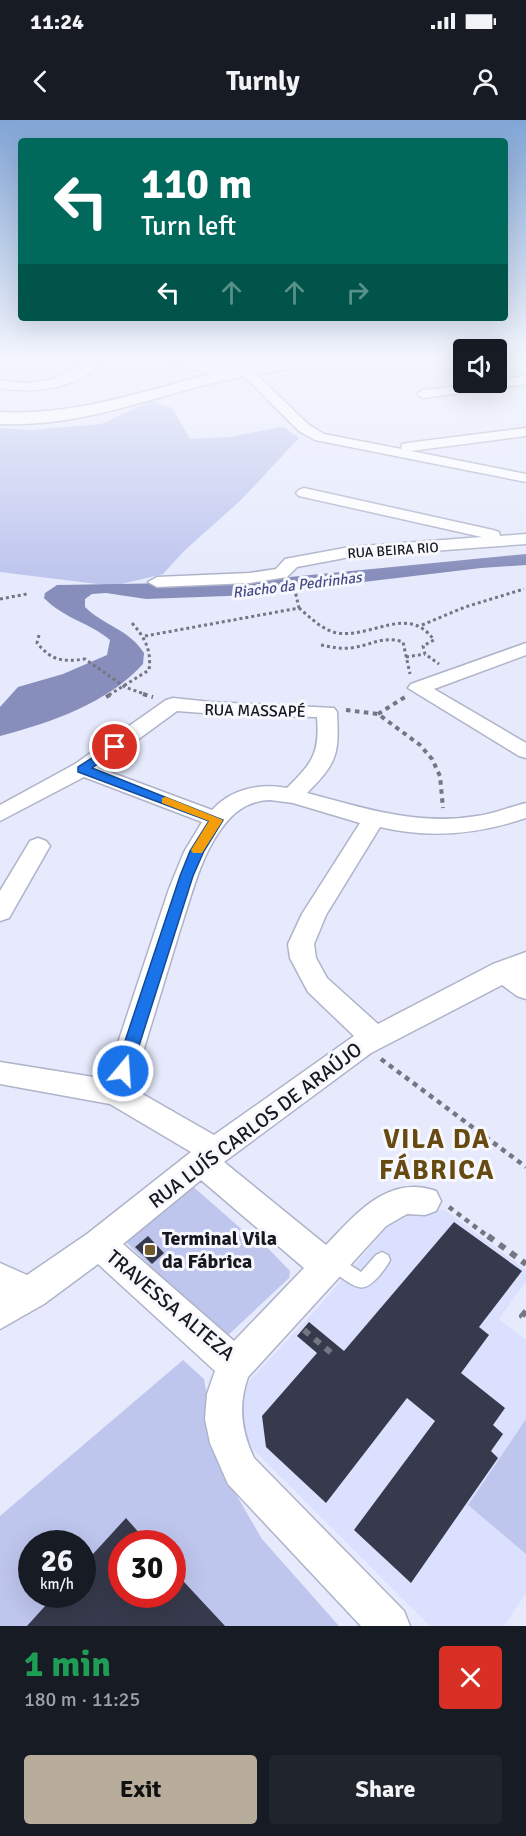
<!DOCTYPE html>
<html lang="en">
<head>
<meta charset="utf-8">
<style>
  body { margin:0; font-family:Signika,sans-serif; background:#20242c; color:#f1f3f6; height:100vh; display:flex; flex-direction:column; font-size:22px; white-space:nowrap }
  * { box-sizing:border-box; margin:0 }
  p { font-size:20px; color:#9ea1a6 }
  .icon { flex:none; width:33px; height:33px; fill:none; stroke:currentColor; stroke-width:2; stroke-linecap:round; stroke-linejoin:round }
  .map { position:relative; height:1506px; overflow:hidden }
  .panel { display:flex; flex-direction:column; background:#171b24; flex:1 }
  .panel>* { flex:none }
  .top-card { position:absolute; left:18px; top:18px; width:490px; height:183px; border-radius:6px; box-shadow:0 6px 24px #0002; background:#00695c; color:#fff; overflow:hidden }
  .fabs { position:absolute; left:453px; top:219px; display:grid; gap:12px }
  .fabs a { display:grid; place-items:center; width:54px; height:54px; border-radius:6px; background:#171b24; box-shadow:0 6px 24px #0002; font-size:30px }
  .speed { position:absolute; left:18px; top:1410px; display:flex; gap:12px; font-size:30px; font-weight:700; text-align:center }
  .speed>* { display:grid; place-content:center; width:78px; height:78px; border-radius:50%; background:#171b24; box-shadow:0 6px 24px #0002; line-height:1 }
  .speed small { font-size:15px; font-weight:400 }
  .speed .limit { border:9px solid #d22; background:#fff; color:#111 }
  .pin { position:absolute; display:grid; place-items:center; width:51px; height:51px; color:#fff; margin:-26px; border:3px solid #fff; border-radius:50%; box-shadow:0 2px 6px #0007 }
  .me { position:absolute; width:66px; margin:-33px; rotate:18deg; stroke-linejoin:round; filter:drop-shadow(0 0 4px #0008) }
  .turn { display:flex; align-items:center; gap:21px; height:126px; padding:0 24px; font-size:27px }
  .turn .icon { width:78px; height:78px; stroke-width:2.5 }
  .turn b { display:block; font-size:42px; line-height:51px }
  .lanes { display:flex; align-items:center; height:57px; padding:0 24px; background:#0003; justify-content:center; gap:30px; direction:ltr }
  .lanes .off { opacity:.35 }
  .round { display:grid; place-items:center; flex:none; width:63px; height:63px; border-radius:6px; background:#20242c }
  .overview { display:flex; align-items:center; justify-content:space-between; height:102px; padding:0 24px }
  h1 { font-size:36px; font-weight:700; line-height:45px; color:#1e9e55 }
  .cta { display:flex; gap:12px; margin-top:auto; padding:12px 24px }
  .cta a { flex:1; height:69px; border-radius:6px; background:#b8ad9a; color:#111; font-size:24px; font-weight:700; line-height:69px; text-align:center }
  .cta a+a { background:#20242c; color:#f1f3f6 }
  .status { display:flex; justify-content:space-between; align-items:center; height:42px; padding:0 30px; background:#171b24; direction:ltr }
  .status svg { height:16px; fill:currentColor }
  header { display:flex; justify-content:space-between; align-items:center; height:78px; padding:0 24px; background:#171b24; font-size:27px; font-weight:700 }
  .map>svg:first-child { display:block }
  .built { fill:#dbe0ff }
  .green { fill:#bfc6ee; fill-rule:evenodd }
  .water { fill:#878ebb }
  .building { fill:#373a4c }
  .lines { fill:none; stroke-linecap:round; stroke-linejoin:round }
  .service-casing { stroke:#afb3c9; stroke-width:3 }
  .minor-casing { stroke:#afb3c9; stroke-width:3 }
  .primary-casing { stroke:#afb3c9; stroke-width:3 }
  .path-far3 { stroke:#747683; stroke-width:3; stroke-dasharray:3 3; stroke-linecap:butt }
  .path-far2 { stroke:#747683; stroke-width:4; stroke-dasharray:4.5 4.5; stroke-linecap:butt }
  .path-far1 { stroke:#747683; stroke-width:4.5; stroke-dasharray:5 5; stroke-linecap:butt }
  .path { stroke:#747683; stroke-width:6; stroke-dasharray:7 7; stroke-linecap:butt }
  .service { fill:#fff; fill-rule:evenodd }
  .minor { fill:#fff; fill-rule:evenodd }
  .primary { fill:#fff; fill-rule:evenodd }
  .route { fill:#1a73e8; stroke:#114b97; stroke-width:1.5 }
  .slow { fill:#f59e0b }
  .poi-dot { fill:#73582a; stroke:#f7f8fd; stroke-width:2 }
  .labels { text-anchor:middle; stroke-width:6; stroke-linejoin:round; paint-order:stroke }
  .far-street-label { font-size:14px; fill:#16171f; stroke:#f7f8fd }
  .far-water-label { font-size:15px; font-style:italic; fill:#464c87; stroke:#f7f8fd }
  .street-label { font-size:16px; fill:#16171f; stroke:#f7f8fd }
  .near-street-label { font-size:20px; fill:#16171f; stroke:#f7f8fd }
  .near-poi-label { font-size:20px; font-weight:bold; fill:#16171f; stroke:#f7f8fd; text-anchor:start }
  .near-district-label { font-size:27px; font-weight:bold; letter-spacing:1.5px; fill:#674a12; stroke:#f7f8fd }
</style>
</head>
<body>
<div class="status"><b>11:24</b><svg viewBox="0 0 49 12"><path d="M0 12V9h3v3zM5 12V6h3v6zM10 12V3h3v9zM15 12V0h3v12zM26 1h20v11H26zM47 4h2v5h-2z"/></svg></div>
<header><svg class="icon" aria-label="back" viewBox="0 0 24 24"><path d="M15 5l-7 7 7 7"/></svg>Turnly<svg class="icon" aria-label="person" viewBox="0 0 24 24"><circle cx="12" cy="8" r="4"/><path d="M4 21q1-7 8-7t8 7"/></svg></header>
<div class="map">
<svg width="526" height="1506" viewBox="0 0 526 1506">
  <rect width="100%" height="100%" fill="#e6eafc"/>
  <polygon class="built" points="405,1086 445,1090 526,1150 526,1161 499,1199 526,1220 526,1473 504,1506 430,1506 239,1315 237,1284 249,1261 315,1191"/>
  <g class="green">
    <polygon points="151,281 172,288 190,319 229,317 283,307 299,318 242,379 184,431 163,454 113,466 0,452 0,308 29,310 101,304"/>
    <polygon points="189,1063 254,1120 260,1120 290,1151 289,1158 224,1219 124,1120"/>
    <path d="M 183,1240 L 204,1259 L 216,1325 L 234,1371 L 262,1419 L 339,1506 L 0,1506 L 0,1396 ZM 32,1424 L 82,1424 L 82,1474 L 32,1474 ZM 122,1424 L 172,1424 L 172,1474 L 122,1474 Z"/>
    <polygon points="526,1299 526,1434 468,1385"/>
  </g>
  <path class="water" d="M 526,434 L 526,445 L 481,448 L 254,475 L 146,479 L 106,473 L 92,474 L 85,479 L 85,487 C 103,505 130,510 144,533 L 143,544 C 108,583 50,603 0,616 L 0,587 L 18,567 L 63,554 L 107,535 L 110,520 C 89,502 66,500 44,478 L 45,473 L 57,465 L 238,462 Z"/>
  <g class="building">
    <polygon points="454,1102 522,1151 479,1207 489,1215 461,1253 505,1288 493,1305 503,1314 491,1331 498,1338 411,1463 354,1410 435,1301 407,1278 326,1383 266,1327 262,1296 317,1233 297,1216 309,1202 344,1231"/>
    <polygon points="148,1116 164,1133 152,1144 135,1127"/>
    <polygon points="126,1398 149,1424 122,1424 122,1474 172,1474 172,1449 225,1506 27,1506 56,1474 82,1474 82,1446"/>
  </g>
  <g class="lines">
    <defs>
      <path id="service" d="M 382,1132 L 388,1135 L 390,1140 C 387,1146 383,1151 379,1156 C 364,1172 360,1170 342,1158 C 336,1153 328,1150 325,1142 L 327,1137 L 333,1134 L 361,1152 L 376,1135 Z"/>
      <g id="minor">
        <path d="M 87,242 L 103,242 C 75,269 36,274 0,268 L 0,260 C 39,267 54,261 87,242 Z"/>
        <polygon points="165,242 192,242 212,246 266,244 266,250 253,251 309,305 324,314 401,329 402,324 407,323 526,308 526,316 411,331 526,354 526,362 315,320 299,311 240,252 212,254"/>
        <polygon points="526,256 526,264 423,278 417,274 423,270 496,262 496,260"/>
        <polygon points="304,368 493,410 499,412 500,416 526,414 526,424 350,437 297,447 287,457 250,463 157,467 148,462 157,457 250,453 276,449 285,439 350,427 482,417 299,376 296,373 299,370"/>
        <polygon points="526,523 526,535 434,569 526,623 526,638 519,636 408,568 411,564"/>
        <path d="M 173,578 L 211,582 L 334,588 L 337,592 C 339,634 338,642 307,673 C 364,688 417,706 477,696 C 494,694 509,687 526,683 L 526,698 C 478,714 430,719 380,707 L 326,795 L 314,824 L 316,838 L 327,858 L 378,904 L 493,844 L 526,832 L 526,879 L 517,876 L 502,865 L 371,933 L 224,1042 L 326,1125 C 356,1094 388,1054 436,1071 L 441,1081 L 436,1091 L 425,1095 L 407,1094 L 386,1106 L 248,1257 C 238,1285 241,1311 254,1338 L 404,1491 L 410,1506 L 361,1506 L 228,1364 L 210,1323 L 205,1299 L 207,1274 L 215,1251 L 98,1144 L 44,1184 L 0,1209 L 0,1143 L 27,1155 L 87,1114 L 191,1032 L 110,984 L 0,964 L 0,942 L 106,959 L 169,769 L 184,732 L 202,702 L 84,657 L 0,701 L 0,685 L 75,644 L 166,580 ZM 177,591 L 230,595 L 317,597 C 320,634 312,643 287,668 C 259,663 231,669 212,690 L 99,648 ZM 270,680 L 293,683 L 360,703 L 302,794 L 288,824 L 290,838 L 308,872 L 354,916 L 214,1015 L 132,968 C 148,915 164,863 180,810 C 191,778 199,741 219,712 C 232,693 246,681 270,680 ZM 201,1060 L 304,1148 L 234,1221 L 123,1124 Z"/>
        <polygon points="38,718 46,721 50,726 9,798 0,801 0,771 30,721"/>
      </g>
      <path id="primary" d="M 265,242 L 308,242 L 300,247 C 265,252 231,258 197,267 C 130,285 70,307 0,304 L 0,292 C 91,297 176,258 265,242 Z"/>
    </defs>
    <use href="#service" class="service-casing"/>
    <use href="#minor" class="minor-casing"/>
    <use href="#primary" class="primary-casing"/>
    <g class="path-far3">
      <polyline points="293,462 299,488"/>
      <polyline points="0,479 27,474"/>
      <path d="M 299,488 C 310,497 323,511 338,513 C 373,518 408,484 434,520 L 423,526 L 425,534 L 439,544"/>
      <polyline points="422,505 465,487 524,469"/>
      <path d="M 39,515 L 37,523 C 52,541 62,542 85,539 L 125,567 L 147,575"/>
      <polyline points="145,516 299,488"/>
      <path d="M 321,525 C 331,527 341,529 350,528 C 370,526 383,515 403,522 L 410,554"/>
      <polyline points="406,537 425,534"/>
      <path d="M 109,575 L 149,550 C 152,530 144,516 131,502"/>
    </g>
    <g class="path-far2">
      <polyline points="143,574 153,577"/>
      <polyline points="106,577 112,574"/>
      <polyline points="346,590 378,594 420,625 432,639 440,656 443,688"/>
      <polyline points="378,594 405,577"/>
    </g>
    <g class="path-far1">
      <polyline points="381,939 526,1047"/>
      <polyline points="449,1087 490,1118"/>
    </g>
    <g class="path">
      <polyline points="488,1116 526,1144"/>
      <polyline points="526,1191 522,1196 526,1199"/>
      <polyline points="304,1210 336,1237"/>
    </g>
    <use href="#service" class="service"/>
    <use href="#minor" class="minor"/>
    <use href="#primary" class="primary"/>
  </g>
  <linearGradient id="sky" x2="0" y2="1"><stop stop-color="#81a5d6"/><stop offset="0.53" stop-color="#f4f6fe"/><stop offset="1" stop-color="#f4f6fe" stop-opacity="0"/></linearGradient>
  <rect width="526" height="453" fill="url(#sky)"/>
  <polygon class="route" points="115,623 119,624 119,629 92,648 223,700 204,731 193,756 131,951 128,956 117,956 115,951 180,756 190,731 209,701 78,652 78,647"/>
  <polygon class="slow" points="166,677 223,700 202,733 193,733 191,730 209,701 162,683 162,678"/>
  <rect class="poi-dot" x="144" y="1124" width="12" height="12" rx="3"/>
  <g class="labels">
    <g class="far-street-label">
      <text transform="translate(393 430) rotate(-4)" y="5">RUA BEIRA RIO</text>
    </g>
    <g class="far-water-label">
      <text transform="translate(297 465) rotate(-7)" y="5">Riacho da Pedrinhas</text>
    </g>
    <g class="street-label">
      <text transform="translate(255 590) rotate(1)" y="6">RUA MASSAPÉ</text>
    </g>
    <g class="near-street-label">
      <text transform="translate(255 1005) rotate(-37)" y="7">RUA LUÍS CARLOS DE ARAÚJO</text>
      <text transform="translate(171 1185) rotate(40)" y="7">TRAVESSA ALTEZA</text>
    </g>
    <g class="near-poi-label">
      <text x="162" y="1125">Terminal Vila<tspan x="162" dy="23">da Fábrica</tspan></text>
    </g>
    <g class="near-district-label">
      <text x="437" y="1028">VILA DA<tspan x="437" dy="31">FÁBRICA</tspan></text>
    </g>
  </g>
</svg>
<div class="fabs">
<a><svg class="icon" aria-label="sound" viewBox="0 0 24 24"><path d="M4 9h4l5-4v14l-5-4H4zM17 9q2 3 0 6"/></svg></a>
</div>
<div class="speed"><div>26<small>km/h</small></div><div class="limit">30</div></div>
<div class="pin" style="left:115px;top:627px;background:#d93025"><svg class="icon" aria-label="arrive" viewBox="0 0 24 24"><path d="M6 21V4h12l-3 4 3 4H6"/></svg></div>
<svg class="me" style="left:123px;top:951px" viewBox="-20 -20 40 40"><circle r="17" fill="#1a73e8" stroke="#fff" stroke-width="3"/><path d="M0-11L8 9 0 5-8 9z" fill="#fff"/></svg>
<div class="top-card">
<div class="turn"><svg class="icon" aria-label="left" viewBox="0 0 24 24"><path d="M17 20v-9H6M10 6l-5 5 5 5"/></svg><div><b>110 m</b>Turn left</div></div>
<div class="lanes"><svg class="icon" aria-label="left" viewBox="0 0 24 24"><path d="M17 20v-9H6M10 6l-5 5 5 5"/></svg><svg class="icon off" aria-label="ahead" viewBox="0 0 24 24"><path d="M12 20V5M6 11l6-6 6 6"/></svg><svg class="icon off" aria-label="ahead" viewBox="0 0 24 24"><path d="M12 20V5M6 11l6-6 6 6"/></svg><svg class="icon off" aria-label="right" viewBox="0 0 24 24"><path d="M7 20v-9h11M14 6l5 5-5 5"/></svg></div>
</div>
</div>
<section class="panel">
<div class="overview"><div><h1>1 min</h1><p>180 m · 11:25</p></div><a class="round" style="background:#d93025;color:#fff"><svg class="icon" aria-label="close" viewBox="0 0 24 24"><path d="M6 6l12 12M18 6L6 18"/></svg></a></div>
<div class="cta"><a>Exit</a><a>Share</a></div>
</section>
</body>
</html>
